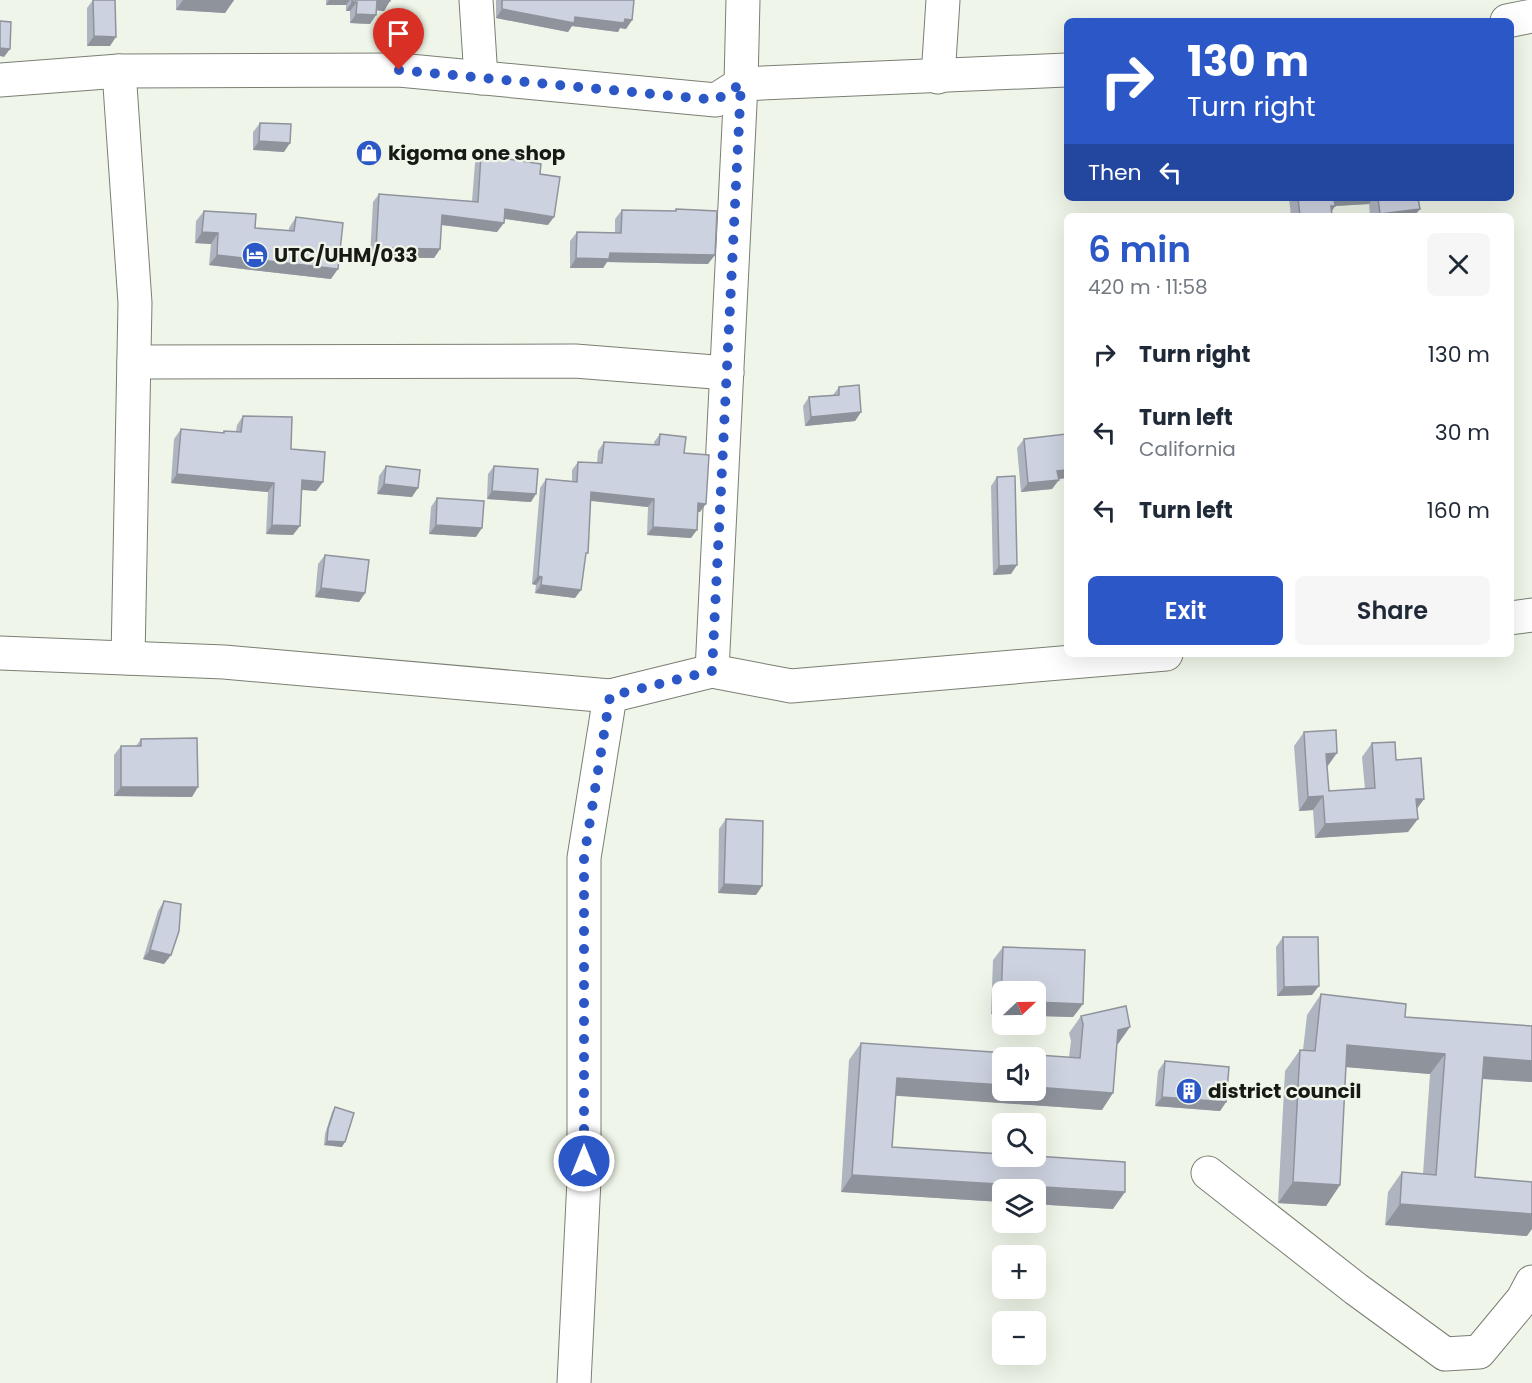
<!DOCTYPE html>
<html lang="en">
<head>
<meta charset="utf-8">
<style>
  body { margin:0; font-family:Poppins,sans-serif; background:#f6f6f7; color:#1f2937; height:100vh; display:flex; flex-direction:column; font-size:22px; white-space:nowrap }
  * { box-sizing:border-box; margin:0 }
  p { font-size:20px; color:#747a83 }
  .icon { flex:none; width:33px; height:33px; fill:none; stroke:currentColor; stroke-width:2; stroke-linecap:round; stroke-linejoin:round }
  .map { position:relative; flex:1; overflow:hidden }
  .sheet { position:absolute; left:1064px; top:213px; width:450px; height:444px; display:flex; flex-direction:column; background:#fff; border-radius:9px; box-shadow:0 6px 24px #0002 }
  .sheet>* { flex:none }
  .top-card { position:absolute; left:1064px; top:18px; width:450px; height:183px; border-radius:9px; box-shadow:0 6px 24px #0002; background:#2c58c7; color:#fff; overflow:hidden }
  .needle { width:39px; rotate:68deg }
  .tools { position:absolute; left:992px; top:981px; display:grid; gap:12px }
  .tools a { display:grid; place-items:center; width:54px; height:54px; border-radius:9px; background:#fff; box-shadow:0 6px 24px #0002; font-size:30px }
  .pin { position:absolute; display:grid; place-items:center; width:51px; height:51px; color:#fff; margin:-62px -26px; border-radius:50% 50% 50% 0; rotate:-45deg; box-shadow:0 0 6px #0007 }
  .pin .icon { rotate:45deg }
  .me { position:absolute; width:66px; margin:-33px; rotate:0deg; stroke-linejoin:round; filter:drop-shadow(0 0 4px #0008) }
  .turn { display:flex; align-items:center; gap:21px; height:126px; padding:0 24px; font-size:27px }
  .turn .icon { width:78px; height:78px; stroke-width:2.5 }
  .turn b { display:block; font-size:42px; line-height:51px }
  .then { display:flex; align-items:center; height:57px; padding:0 24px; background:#0003; gap:12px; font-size:22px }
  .round { display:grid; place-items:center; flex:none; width:63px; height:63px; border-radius:9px; background:#f6f6f7 }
  .head { display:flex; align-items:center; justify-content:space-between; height:102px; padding:0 24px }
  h1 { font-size:36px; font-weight:600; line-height:45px; color:#2c58c7 }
  .cta { display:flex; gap:12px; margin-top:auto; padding:12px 24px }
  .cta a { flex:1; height:69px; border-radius:9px; background:#2c58c7; color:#fff; font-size:24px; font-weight:600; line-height:69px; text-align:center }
  .cta a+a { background:#f6f6f7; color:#1f2937 }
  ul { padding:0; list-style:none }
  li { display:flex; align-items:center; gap:18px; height:78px; padding:0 24px }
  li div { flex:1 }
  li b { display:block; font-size:22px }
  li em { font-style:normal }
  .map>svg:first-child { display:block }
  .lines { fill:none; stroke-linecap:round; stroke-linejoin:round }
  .minor-casing { stroke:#7a7f73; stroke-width:35 }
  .minor { stroke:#fff; stroke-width:33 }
  .wall { fill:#afb5c0 }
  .shaded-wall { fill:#8f939c }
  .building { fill:#ccd2df; stroke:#8f939c; stroke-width:1.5 }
  .route { stroke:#2c58c7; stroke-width:10; stroke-dasharray:0 18 }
  .labels { text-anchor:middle; stroke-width:4.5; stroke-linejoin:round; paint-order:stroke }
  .poi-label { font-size:20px; font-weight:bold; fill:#171914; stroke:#eff5e8; text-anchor:start }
</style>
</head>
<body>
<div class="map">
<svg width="1532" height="1383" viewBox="0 0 1532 1383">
  <rect width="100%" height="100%" fill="#eff5e8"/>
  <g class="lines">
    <defs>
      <g id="minor">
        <polyline points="476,0 481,78"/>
        <polyline points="1507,21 1532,16"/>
        <polyline points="119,71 135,303 128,658"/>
        <polyline points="938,77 943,0"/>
        <polyline points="0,80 119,71 399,70 716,100 741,84 1066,70"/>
        <polyline points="134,362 575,361 727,373"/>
        <polyline points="1510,618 1532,615"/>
        <polyline points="0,653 224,662 610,696 712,671 791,686 1166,654"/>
        <polyline points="712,671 741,84 743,0"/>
        <polyline points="1208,1173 1356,1289 1445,1354 1479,1352 1523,1299 1532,1282"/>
        <polyline points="574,1383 584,1180 584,858 610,696"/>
      </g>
    </defs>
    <use href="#minor" class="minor-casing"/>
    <use href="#minor" class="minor"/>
  </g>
  <g class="wall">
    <polygon points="93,0 115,0 110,46 87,46 87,8"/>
    <polygon points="176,0 234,0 225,13 176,10"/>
    <polygon points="326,0 390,0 384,11 377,10 376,15 370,24 350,23 350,11 346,11 346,5 326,5"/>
    <polygon points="496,0 634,0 632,20 626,29 620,28 618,32 572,26 568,32 496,18"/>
    <polygon points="260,123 284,152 253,150 253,132"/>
    <polygon points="481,155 540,174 548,225 504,219 497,232 441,225 440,249 434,258 370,257 373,202 379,194 472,201 475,163"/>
    <polygon points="1289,198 1418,198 1420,209 1414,216 1370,216 1369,204 1335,206 1332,211 1332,216 1291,216"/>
    <polygon points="676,209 708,264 607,262 603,268 570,268 570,241 577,232 615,233 615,219 622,210 675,211"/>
    <polygon points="204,211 255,228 289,231 289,228 296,217 331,279 209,265 211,244 195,243 196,221"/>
    <polygon points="839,387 861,412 855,421 805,426 803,406 809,397 833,395"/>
    <polygon points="243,416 291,449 323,482 316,491 301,490 293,535 266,534 268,492 171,483 174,439 181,429 222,433 224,431 236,431 237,425"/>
    <polygon points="660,434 684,453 700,512 698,512 691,538 647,535 648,507 590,501 585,556 575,598 535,593 536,585 532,584 540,488 546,479 572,481 572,470 578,462 597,463 598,451 604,442 654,445 654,442"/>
    <polygon points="1066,434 1066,478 1058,479 1052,489 1021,492 1017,448 1024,439"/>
    <polygon points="386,466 412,497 377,494 379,476"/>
    <polygon points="494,466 531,502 487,499 488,474"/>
    <polygon points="997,477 1011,574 993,575 991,486"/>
    <polygon points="437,498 476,537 429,534 431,507"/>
    <polygon points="325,555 365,593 359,602 315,597 318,564"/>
    <polygon points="1304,732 1327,767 1329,791 1365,789 1362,757 1372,743 1396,760 1424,799 1417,809 1408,832 1315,838 1313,810 1299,811 1294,746"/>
    <polygon points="141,739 192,797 114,796 114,755 121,746 136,746"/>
    <polygon points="726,819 762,886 756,895 718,893 719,829"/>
    <polygon points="164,901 171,955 164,964 143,959 158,911"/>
    <polygon points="1283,937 1312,995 1277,996 1276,947"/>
    <polygon points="1003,947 1083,1004 1073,1017 991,1014 993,960"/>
    <polygon points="1321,994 1405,1017 1532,1026 1532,1082 1482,1079 1475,1177 1527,1236 1385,1225 1388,1192 1402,1172 1423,1174 1430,1074 1346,1067 1340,1185 1326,1206 1278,1203 1285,1071 1300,1050 1303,1050 1307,1015"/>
    <polygon points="1081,1016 1118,1044 1117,1044 1102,1110 895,1095 892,1147 1113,1209 841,1192 849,1060 861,1043 1069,1057 1071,1041 1069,1033"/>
    <polygon points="1165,1061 1226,1102 1220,1111 1155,1106 1158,1071"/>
    <polygon points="335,1107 342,1147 324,1145 325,1134 332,1112"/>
  </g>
  <g class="shaded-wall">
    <polygon points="183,0 234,0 225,13 176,10"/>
    <polygon points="329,0 350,0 346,5 326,5"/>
    <polygon points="377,1 390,1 384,11 371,10"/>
    <polygon points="352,2 357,2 350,11 346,11"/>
    <polygon points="502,9 575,17 632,20 626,29 620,28 618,32 572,26 568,32 496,18"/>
    <polygon points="356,14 376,15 370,24 350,23"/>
    <polygon points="94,36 116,37 110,46 87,46"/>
    <polygon points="0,48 10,49 4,57 0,56"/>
    <polygon points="259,141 290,143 284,152 253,150"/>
    <polygon points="1332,198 1373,198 1369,204 1335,206 1328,216"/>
    <polygon points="505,209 554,217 548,225 499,218"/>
    <polygon points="1420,209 1414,216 1378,216 1380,214"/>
    <polygon points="442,215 504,223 497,232 435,224"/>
    <polygon points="202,232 218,233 211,244 195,243"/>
    <polygon points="376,248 440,249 434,258 370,257"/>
    <polygon points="610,253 715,255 708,264 607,262 603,268 570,268 576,258"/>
    <polygon points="217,255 338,269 331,279 209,265"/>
    <polygon points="861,412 855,421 805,426 811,417"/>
    <polygon points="1066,470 1066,478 1051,480 1057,471"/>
    <polygon points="177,474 274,483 268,492 171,483"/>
    <polygon points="302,480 323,482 316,491 295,489"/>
    <polygon points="1059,480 1052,489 1021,492 1028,483"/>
    <polygon points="384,484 418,488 412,497 377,494"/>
    <polygon points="492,491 536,494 531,502 487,499"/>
    <polygon points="591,492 654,499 648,507 585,500"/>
    <polygon points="698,503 706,504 700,512 692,511"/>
    <polygon points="272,525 300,526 293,535 266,534"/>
    <polygon points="436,525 482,528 476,537 429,534"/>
    <polygon points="653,527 697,530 691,538 647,535"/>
    <polygon points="1017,565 1011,574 993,575 999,566"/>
    <polygon points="538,576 542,577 536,585 532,584"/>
    <polygon points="541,585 581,590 575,598 535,593"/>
    <polygon points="321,588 365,593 359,602 315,597"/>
    <polygon points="1337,753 1327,767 1326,754"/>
    <polygon points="121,787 198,787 192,797 114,796"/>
    <polygon points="1323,796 1313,810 1299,811 1308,797"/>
    <polygon points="1416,799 1424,799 1414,812"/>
    <polygon points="1418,819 1408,832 1315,838 1325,824"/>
    <polygon points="724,884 762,886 756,895 718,893"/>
    <polygon points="150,950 171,955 164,964 143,959"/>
    <polygon points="1319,986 1312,995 1277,996 1284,987"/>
    <polygon points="1001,1001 1002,1001 1002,1015 991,1014"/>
    <polygon points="1035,1002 1083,1004 1073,1017 1035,1016"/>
    <polygon points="1130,1027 1118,1044 1106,1046 1118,1030"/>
    <polygon points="1347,1045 1445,1054 1430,1074 1333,1066"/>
    <polygon points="1484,1057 1532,1061 1532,1082 1469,1078"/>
    <polygon points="897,1078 1002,1085 1002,1090 1035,1090 1035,1087 1113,1093 1102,1110 885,1095"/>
    <polygon points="1162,1097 1226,1102 1220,1111 1155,1106"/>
    <polygon points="327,1141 345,1142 342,1147 324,1145"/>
    <polygon points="852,1175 1125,1192 1113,1209 1035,1204 1035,1190 1002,1190 1002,1202 841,1192"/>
    <polygon points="1293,1182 1340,1185 1326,1206 1278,1203"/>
    <polygon points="1400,1204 1532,1214 1532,1229 1527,1236 1385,1225"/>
  </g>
  <g class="building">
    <polygon points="93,0 115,0 116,37 94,36"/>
    <polygon points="352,0 390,0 390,1 377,1 376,15 356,14 357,2 352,2"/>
    <polygon points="502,0 634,0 632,20 625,19 624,23 575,17 574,23 502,9"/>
    <polygon points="0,21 11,22 10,49 0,48"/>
    <polygon points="260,123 291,124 290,143 259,141"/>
    <polygon points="481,155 541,164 540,174 560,177 554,217 505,209 504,223 442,215 440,249 376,248 379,194 478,202"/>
    <polygon points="1298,198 1334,198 1335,206 1331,206 1332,216 1300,216"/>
    <polygon points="1378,198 1418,198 1420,209 1380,214"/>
    <polygon points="676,209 717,211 715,255 610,253 609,259 576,258 577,232 621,233 622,210 676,211"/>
    <polygon points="204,211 256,214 255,228 294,231 296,217 343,223 338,269 217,255 218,233 202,232"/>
    <polygon points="859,385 861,412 811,417 809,397 839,395 839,387"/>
    <polygon points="243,416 292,417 291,449 325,452 323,482 302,480 300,526 272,525 274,483 177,474 181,429 224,433 224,431 241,432"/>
    <polygon points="660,434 686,437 684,453 709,455 706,504 698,503 697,530 653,527 654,499 591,492 588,553 586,553 581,590 541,585 542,577 538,576 546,479 577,482 578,462 602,463 604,442 659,445"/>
    <polygon points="1066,434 1066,470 1057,471 1059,480 1028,483 1024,439"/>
    <polygon points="386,466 420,470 418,488 384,484"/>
    <polygon points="494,466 538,469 536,494 492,491"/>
    <polygon points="1015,476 1017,565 999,566 997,477"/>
    <polygon points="437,498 484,501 482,528 436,525"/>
    <polygon points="325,555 369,560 365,593 321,588"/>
    <polygon points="1336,730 1337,753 1326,754 1329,791 1375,788 1372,743 1395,742 1396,760 1421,758 1424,799 1416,799 1418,819 1325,824 1323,796 1308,797 1304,732"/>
    <polygon points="197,738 198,787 121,787 121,746 141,746 141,739"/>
    <polygon points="726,819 763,821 762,886 724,884"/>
    <polygon points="164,901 181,904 179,931 171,955 150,950"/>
    <polygon points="1283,937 1318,937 1319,986 1284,987"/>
    <polygon points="1003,947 1085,950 1083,1004 1035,1002 1035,992 1002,992 1002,1001 1001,1001"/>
    <polygon points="1321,994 1406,1004 1405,1017 1532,1026 1532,1061 1484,1057 1475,1177 1532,1182 1532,1214 1400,1204 1402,1172 1436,1175 1445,1054 1347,1045 1340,1185 1293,1182 1300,1050 1315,1051"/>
    <polygon points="1126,1006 1130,1027 1118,1030 1113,1093 1035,1087 1035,1058 1002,1058 1002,1085 897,1078 892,1147 1002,1154 1002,1156 1035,1156 1125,1162 1125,1192 852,1175 861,1043 1080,1058 1083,1024 1081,1016"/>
    <polygon points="1165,1061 1229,1067 1226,1102 1162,1097"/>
    <polygon points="335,1107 354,1113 345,1142 327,1141 328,1129"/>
  </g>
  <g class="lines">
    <polyline class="route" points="399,70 716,100 741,84 712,671 610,696 584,858 584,1161"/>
  </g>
  <defs>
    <symbol id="shop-disc" viewBox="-11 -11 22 22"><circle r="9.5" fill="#2c58c7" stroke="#eff5e8"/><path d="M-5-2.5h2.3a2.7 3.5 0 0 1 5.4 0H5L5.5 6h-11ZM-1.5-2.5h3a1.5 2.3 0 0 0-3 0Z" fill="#fff"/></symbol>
    <symbol id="hotel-disc" viewBox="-11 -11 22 22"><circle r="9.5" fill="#2c58c7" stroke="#eff5e8"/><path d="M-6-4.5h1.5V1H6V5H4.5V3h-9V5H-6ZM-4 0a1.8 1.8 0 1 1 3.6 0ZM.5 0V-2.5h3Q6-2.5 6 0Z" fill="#fff"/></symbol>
    <symbol id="building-disc" viewBox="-11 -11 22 22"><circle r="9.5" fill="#2c58c7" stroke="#eff5e8"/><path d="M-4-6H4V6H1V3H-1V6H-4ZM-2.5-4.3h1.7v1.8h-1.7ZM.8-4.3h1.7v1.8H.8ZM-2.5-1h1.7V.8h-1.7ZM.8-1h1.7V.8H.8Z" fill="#fff"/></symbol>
  </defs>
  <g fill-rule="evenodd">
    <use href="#shop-disc" x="354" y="138" width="30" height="30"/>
    <use href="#hotel-disc" x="240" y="240" width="30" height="30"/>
    <use href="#building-disc" x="1174" y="1076" width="30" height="30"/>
  </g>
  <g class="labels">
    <g class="poi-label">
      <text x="388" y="160">kigoma one shop</text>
      <text x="274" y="262">UTC/UHM/033</text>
      <text x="1208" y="1098">district council</text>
    </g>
  </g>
</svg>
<div class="tools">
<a><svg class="needle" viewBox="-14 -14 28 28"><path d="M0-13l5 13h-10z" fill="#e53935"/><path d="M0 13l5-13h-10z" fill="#747a83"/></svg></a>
<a><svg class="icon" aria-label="sound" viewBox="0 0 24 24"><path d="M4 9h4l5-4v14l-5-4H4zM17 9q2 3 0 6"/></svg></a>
<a><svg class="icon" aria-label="search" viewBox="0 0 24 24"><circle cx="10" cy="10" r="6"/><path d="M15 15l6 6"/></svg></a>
<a><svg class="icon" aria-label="layers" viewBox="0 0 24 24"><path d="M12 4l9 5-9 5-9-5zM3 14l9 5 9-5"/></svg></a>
<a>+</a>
<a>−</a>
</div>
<div class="pin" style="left:399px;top:70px;background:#d93025"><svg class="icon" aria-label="arrive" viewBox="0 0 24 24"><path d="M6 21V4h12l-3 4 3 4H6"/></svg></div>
<svg class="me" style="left:584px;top:1161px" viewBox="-20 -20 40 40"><circle r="17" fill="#2c58c7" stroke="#fff" stroke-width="3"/><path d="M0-11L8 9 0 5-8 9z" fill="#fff"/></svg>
<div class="top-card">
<div class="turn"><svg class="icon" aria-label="right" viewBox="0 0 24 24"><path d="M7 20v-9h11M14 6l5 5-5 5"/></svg><div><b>130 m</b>Turn right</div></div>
<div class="then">Then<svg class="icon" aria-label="left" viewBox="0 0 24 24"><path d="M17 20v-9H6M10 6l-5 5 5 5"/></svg></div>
</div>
<section class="sheet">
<div class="head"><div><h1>6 min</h1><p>420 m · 11:58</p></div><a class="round"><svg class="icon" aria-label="close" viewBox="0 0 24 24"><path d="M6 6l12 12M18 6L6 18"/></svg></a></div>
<ul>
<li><svg class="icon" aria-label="right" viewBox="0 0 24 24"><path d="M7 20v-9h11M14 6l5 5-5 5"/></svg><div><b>Turn right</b></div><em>130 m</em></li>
<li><svg class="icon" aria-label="left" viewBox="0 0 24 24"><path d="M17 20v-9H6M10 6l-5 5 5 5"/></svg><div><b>Turn left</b><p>California</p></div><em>30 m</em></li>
<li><svg class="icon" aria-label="left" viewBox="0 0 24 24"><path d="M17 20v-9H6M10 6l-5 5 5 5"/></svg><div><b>Turn left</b></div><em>160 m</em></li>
</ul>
<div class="cta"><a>Exit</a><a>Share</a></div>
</section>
</div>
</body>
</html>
